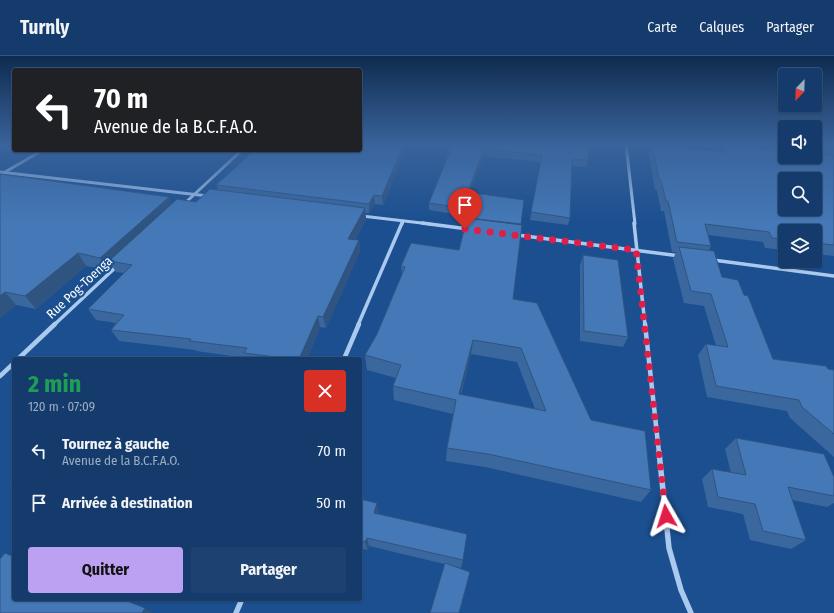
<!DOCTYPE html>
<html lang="fr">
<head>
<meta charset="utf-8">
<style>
  body { margin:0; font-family:"Fira Sans Condensed",sans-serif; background:#1d4271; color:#f1f3f6; height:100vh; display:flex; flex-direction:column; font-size:15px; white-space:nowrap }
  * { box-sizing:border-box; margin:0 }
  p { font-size:13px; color:#9dadc1 }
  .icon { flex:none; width:22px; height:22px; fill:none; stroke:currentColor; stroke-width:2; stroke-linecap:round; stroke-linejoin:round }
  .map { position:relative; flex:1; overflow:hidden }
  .drawer { position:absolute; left:12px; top:301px; width:350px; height:244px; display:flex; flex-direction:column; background:#143b6b; border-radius:4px; box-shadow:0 1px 3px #0004,0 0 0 1px #33557e }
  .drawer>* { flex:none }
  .guide { position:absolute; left:12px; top:12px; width:350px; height:84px; border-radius:4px; box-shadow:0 1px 3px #0004,0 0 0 1px #33557e; background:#202124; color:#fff; overflow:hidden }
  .needle { width:26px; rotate:203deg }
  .controls { position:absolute; left:778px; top:12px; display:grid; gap:8px }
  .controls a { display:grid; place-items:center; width:44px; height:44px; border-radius:4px; background:#143b6b; box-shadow:0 1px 3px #0004,0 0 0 1px #33557e; font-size:20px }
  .pin { position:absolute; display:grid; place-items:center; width:34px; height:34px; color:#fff; margin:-41px -17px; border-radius:50% 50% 50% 0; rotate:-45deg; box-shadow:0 0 4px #0007 }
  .pin .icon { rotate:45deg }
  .me { position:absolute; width:44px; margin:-22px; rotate:354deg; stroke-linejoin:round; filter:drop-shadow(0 0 3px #0008) }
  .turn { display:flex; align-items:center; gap:14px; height:84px; padding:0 16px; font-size:18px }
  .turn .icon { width:52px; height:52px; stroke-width:2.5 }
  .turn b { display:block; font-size:28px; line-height:34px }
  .round { display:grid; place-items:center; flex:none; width:42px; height:42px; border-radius:4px; background:#1d4271 }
  .headline { display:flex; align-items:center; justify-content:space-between; height:68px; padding:0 16px }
  h1 { font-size:24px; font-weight:700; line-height:30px; color:#1e9e55 }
  .cta { display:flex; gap:8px; margin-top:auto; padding:8px 16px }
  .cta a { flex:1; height:46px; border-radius:4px; background:#bca0f2; color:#111; font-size:16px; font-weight:700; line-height:46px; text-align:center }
  .cta a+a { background:#1d4271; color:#f1f3f6 }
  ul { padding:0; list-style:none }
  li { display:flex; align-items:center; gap:12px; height:52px; padding:0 16px }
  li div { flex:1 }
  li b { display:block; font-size:15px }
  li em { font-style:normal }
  header { display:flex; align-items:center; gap:24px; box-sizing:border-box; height:56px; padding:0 20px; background:#143b6b; border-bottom:1px solid #33557e }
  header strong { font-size:19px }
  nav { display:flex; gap:22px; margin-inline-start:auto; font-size:14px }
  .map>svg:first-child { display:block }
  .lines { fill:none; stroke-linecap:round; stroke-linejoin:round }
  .street-far3 { stroke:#a9c9ee; stroke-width:3 }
  .street-far2 { stroke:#a9c9ee; stroke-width:3.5 }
  .street-far1 { stroke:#a9c9ee; stroke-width:4.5 }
  .street { stroke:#a9c9ee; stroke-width:5.5 }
  .wall { fill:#3a679d; fill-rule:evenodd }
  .shaded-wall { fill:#305480 }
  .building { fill:#4478b7; stroke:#305480; fill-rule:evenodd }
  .route { stroke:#e11d48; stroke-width:7; stroke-dasharray:0 12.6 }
  .labels { text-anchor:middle; stroke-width:4; stroke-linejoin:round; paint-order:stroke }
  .street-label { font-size:13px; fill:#fff; stroke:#1b4f8f }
</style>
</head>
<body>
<header>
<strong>Turnly</strong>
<nav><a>Carte</a><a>Calques</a><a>Partager</a></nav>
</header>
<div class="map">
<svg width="834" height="557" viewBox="0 0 834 557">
  <rect width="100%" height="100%" fill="#1b4f8f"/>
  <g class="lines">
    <g class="street-far3">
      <polyline points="626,88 635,168"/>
      <polyline points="644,88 656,89"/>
      <polyline points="0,116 208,140"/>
      <polyline points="5,116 43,94"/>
      <polyline points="184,148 242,94"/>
      <polyline points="362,160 430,168"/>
      <polyline points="402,168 403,165"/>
    </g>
    <g class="street-far2">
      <polyline points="422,167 468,173"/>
      <polyline points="634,167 645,269"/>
      <polyline points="517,179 680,200"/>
      <polyline points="713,204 834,220"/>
      <polyline points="54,269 117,210"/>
      <polyline points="358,269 402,167"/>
    </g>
    <g class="street-far1">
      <polyline points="645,268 659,397"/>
      <polyline points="18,303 55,268"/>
      <polyline points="344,303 359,268"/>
      <polyline points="0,320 14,307"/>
    </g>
    <g class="street">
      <polyline points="659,396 669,492 681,534 691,557"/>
      <polyline points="236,557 242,543"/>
    </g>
  </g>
  <g class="wall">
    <polygon points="0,88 14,88 14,94 28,94 22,97 0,94"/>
    <polygon points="360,88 407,88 383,149 375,148 369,157 366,157 366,163 355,184 359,184 360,195 326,272 320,271 307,303 247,303 246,302 196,295 195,294 119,285 111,274 116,267 96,264 88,253 124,217 116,216 112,210 108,214 86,210 36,253 16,249 0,262 0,118 172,148 196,146 218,134 216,129 253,96 252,94 360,94"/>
    <polygon points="445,88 589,88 588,104 586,111 572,110 570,162 568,169 530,164 541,106 484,100 461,159 429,154 429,147 450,96 445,94"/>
    <polygon points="652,88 719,95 721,93 715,92 713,88 785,88 785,101 815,101 815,88 834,88 834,200 815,198 815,175 785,175 785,194 765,192 763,186 708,179 711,190 709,195 722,221 744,239 773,303 834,314 834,401 790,362 787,355 707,341 698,299 706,288 716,290 704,250 684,247 673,203 676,196 672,196 664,155 661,155 657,134 655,134 649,97"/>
    <path d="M 411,187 L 513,243 L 591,364 L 651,434 L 641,446 L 485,411 L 446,405 L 447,392 L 453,358 L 394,344 L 393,330 L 396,322 L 367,314 L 365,299 L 377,278 L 402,219 L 401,210 ZM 471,298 L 517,306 L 535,353 L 461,339 Z"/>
    <polygon points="583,199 628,281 623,291 580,285 580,209"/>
    <polygon points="736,382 834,421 834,447 827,451 792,444 806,484 791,493 750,484 743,458 708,451 702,423 712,413 731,417 725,393"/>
    <polygon points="360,443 379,456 378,458 463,504 461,512 369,490 367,494 360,492"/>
  </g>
  <g class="shaded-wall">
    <polygon points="404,88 407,88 383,149 382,140"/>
    <polygon points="484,93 484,100 461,159 462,152"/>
    <polygon points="20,94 28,94 22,97"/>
    <polygon points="374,139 375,148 369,157 369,148"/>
    <polygon points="169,141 174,153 109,205 112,210 108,214 100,202"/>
    <polygon points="365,152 366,163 349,194 348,183"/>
    <polygon points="359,184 360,195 326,272 323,261"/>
    <polygon points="78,197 86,210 36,253 25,240"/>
    <polygon points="5,236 16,249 0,262 0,240"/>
    <polygon points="318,260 320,271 307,303 299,303"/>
    <polygon points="473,284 471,298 457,352 459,338"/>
    <polygon points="377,447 379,456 376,466 374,457"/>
    <polygon points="367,482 369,490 367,494 365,486"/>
    <polygon points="145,552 153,557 142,557"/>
  </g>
  <g class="building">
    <polygon points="360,88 404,88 382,140 374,139 369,148 216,129 255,94 360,94"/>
    <polygon points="447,88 589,88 588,104 572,103 570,162 531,156 542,99 484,93 462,152 429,147 452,90"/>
    <path d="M 652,88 L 726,96 L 722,89 L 785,95 L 785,101 L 815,101 L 815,98 L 834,100 L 834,189 L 815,187 L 815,175 L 785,175 L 785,183 L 772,182 L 769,176 L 705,168 L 711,190 L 677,186 L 668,145 L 666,145 L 661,124 L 659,124 ZM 785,123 L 815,123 L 815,153 L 785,153 Z"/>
    <polygon points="770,88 785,88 785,89"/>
    <polygon points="815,88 834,88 834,94 815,92"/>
    <polygon points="0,118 169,141 100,202 78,197 25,240 5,236 0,240"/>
    <polygon points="210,133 365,152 348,183 359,184 323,261 318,260 299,303 291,303 244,297 247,292 190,285 191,283 111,274 124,259 88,253 132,209 109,205 177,143 196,146"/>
    <polygon points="474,137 524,144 521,168 468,162"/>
    <path d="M 467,162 L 522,169 L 513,243 L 537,247 L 591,364 L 645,375 L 651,434 L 488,398 L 447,392 L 456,344 L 393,330 L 401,309 L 365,299 L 377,278 L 405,211 L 401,210 L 411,187 L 459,194 ZM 473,284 L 521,292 L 546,355 L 459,338 Z"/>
    <polygon points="679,191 714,195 722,221 738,224 744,239 748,240 773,303 826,310 828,313 834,314 834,378 802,351 799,344 716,330 706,288 728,291 711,238 691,235"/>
    <polygon points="583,199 618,204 628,281 584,275"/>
    <polygon points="736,382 824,398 834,421 834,440 788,431 806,484 763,475 755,448 718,441 712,413 746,419"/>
    <polygon points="14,421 14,427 10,426"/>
    <polygon points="360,443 377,447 374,457 467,478 463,504 367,482 365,486 360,484"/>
    <polygon points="5,497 14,501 14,543 122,543 145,552 142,557 0,557 0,503"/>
    <polygon points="445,507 470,516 459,557 430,557"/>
  </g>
  <linearGradient id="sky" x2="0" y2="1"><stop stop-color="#0f2b4f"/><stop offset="0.53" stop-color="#39639b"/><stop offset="1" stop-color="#39639b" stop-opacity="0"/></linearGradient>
  <rect width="834" height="166" fill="url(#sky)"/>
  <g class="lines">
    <polyline class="route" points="465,173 636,194 666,460"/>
  </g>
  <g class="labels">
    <g class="street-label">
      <text transform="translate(79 231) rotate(-43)" y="5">Rue Pog-Toenga</text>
    </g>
  </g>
</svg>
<div class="controls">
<a><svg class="needle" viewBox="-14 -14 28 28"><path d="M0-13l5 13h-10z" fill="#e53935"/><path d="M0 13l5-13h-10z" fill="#9dadc1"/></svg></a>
<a><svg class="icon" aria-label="sound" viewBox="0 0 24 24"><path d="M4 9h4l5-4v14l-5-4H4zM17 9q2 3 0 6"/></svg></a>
<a><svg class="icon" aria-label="search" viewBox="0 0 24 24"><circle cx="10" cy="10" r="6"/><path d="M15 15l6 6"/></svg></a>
<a><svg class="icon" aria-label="layers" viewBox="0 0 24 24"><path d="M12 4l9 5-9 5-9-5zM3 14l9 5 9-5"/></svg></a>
</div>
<div class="pin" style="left:465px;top:173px;background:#d93025"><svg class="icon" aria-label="arrive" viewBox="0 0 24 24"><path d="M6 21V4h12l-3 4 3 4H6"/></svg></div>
<svg class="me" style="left:666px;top:460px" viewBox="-20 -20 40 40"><path d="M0-17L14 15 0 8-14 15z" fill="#e11d48" stroke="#fff" stroke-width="4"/></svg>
<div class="guide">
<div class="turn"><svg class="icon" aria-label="left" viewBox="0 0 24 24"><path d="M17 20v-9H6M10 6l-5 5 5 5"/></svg><div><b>70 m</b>Avenue de la B.C.F.A.O.</div></div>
</div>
<section class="drawer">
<div class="headline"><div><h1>2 min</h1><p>120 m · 07:09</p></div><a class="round" style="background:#d93025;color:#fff"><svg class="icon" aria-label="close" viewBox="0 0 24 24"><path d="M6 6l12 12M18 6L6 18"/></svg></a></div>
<ul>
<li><svg class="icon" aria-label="left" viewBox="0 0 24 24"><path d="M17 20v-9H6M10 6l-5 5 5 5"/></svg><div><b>Tournez à gauche</b><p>Avenue de la B.C.F.A.O.</p></div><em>70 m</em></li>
<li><svg class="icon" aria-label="arrive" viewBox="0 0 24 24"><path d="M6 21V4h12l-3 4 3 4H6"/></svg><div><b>Arrivée à destination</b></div><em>50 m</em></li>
</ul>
<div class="cta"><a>Quitter</a><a>Partager</a></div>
</section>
</div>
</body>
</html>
